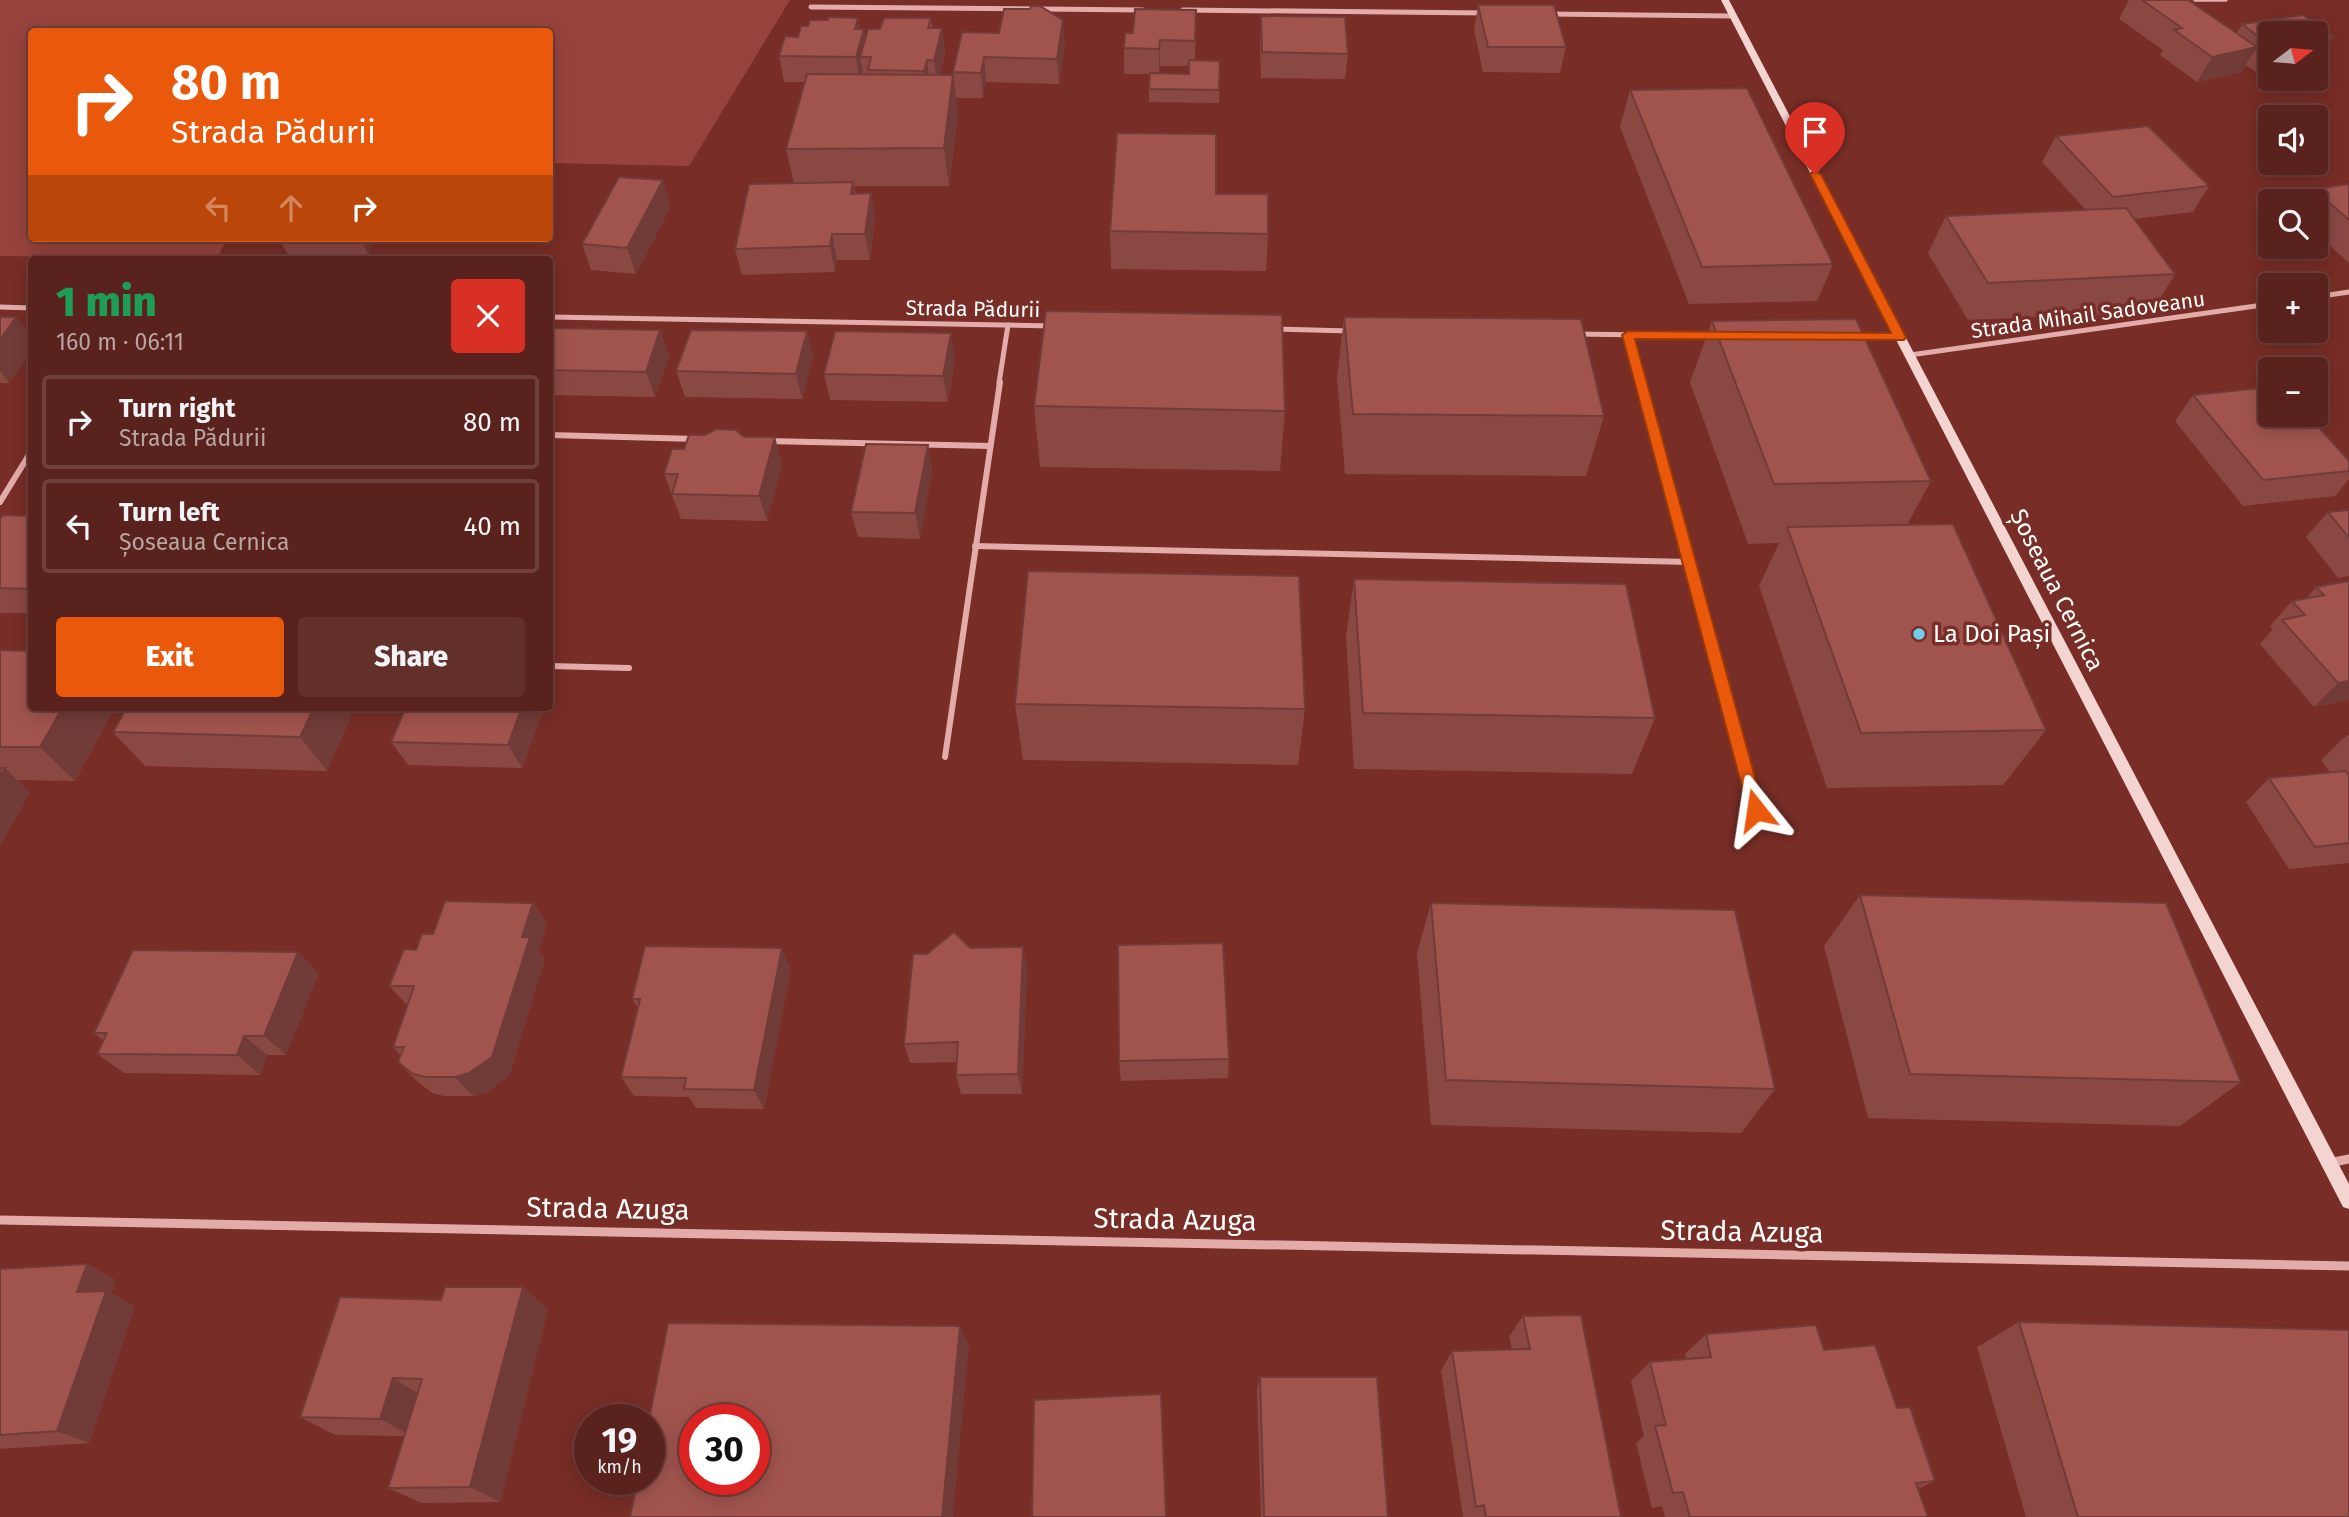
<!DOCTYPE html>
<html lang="en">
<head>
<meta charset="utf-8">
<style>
  body { margin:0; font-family:"Fira Sans",sans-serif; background:#632f29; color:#f1f3f6; height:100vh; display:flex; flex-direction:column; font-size:26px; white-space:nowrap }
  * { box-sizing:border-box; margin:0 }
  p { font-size:23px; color:#b8a4a3 }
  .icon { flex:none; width:38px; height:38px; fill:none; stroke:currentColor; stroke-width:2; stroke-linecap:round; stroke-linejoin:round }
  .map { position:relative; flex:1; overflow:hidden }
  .side { position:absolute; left:28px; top:256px; width:525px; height:455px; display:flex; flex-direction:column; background:#5a221c; border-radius:7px; box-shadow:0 4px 18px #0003,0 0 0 2px #6f3f3b }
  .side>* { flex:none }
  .banner { position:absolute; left:28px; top:28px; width:525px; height:214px; border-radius:7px; box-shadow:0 4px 18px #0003,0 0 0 2px #6f3f3b; background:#ea580c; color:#fff; overflow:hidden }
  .needle { width:46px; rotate:74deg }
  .fabs { position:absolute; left:2258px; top:21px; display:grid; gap:14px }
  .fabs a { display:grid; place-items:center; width:70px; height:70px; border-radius:7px; background:#5a221c; box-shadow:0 4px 18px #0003,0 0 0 2px #6f3f3b; font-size:35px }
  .speed { position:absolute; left:574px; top:1404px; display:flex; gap:14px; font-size:35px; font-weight:700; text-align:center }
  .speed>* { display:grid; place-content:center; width:91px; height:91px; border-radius:50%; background:#5a221c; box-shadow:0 4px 18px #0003,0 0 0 2px #6f3f3b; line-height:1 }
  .speed small { font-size:18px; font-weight:400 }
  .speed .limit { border:10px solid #d22; background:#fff; color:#111 }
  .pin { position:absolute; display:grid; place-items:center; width:60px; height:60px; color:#fff; margin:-72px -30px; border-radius:50% 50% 50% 0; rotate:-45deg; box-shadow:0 0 7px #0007 }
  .pin .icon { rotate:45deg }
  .me { position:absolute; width:77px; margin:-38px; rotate:345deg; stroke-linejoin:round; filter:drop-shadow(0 0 5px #0008) }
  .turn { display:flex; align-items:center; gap:24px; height:147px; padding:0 28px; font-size:32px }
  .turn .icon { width:91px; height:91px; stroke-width:2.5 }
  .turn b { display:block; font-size:49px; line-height:60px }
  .lanes { display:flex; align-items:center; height:66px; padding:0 28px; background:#0003; justify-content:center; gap:35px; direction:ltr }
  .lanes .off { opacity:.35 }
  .round { display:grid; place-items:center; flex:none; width:74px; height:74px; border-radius:7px; background:#632f29 }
  .headline { display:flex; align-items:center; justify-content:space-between; height:119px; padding:0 28px }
  h1 { font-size:42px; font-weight:800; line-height:52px; color:#1e9e55 }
  .primary-button { display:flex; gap:14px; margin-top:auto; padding:14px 28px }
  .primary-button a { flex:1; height:80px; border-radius:7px; background:#ea580c; color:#fff; font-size:28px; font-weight:800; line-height:80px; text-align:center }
  .primary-button a+a { background:#632f29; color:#f1f3f6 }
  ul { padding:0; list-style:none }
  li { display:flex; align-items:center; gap:21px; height:94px; margin:0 14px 10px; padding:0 14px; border:4px solid #6f3f3b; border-radius:7px }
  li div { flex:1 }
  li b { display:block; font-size:26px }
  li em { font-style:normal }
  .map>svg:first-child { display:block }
  .green { fill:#97433d }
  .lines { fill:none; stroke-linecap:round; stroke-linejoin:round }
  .lane { stroke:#e3aca8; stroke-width:3.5 }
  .street-far2 { stroke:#e3aca8; stroke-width:5 }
  .street-far1 { stroke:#e3aca8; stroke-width:6 }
  .street { stroke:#e3aca8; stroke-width:9 }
  .secondary { fill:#f3d4d1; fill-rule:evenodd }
  .wall { fill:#8a4843; fill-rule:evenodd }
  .shaded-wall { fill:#713b37 }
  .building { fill:#a1544e; stroke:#713b37; stroke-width:2; fill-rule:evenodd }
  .route { fill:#ea580c; stroke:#983908; stroke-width:2 }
  .poi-dot { fill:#6eceeb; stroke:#782d26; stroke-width:2.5 }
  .labels { text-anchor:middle; stroke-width:7; stroke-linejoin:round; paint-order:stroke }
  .far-street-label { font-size:21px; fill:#fff; stroke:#782d26 }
  .street-label { font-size:24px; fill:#fff; stroke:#782d26 }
  .poi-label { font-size:24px; fill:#fff; stroke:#782d26; text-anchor:start }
  .near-street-label { font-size:28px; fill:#fff; stroke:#782d26 }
</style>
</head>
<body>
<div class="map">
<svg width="2349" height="1517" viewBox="0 0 2349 1517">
  <rect width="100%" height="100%" fill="#782d26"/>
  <polygon class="green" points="0,0 790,0 689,166 550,163 550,32 32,32 32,238 227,238 217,259 0,256"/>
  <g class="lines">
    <polyline class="lane" points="2195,0 2226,0"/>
    <g class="street-far2">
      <polyline points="811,7 1143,10"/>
      <polyline points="1183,10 1486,13"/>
      <polyline points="1547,14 1733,16"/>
      <polyline points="2315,297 2349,292"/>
      <polyline points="0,307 32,308"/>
      <polyline points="550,317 1053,326"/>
      <polyline points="1275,329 1350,331"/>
      <polyline points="1576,334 1714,336"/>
      <polyline points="1628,335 1641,383"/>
      <polyline points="1856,336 1899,337"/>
      <polyline points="1910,355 2270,304"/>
      <polyline points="999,383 1008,325"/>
    </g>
    <g class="street-far1">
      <polyline points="1641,382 1756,809"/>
      <polyline points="550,435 696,439"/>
      <polyline points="767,441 990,446"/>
      <polyline points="0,502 32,450"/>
      <polyline points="975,546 1690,562"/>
      <polyline points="550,666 629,668"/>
      <polyline points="945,757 1000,382"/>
    </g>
    <g class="street">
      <polyline points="2329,1163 2349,1159"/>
      <polyline points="0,1220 2349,1266"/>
    </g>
    <polygon class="secondary" points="1721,0 1729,0 2349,1184 2349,1209 2343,1207"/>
  </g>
  <g class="wall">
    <polygon points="2129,0 2188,0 2237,33 2242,24 2303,15 2334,37 2317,62 2315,63 2315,33 2270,33 2270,70 2256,72 2246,65 2241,72 2197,82 2160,55 2163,50 2119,19"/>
    <polygon points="1478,5 1566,47 1560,73 1483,72 1474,30"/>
    <path d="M 1196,10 L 1195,60 L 1220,61 L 1219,103 L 1149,102 L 1149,74 L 1124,74 L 1124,48 L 1133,33 ZM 1160,66 L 1189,66 L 1189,74 L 1159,73 Z"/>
    <polygon points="1261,16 1348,54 1345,79 1261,78 1260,41"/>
    <polygon points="858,18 860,29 865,38 880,29 931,18 932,28 942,28 945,53 940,75 953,75 953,72 962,32 1065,45 1059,84 986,82 983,98 956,98 958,112 949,186 854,186 856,194 871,193 875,219 870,260 837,260 835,272 742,275 735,249 794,183 786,149 805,82 784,82 779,56 808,26 828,20"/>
    <polygon points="1630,90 1833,264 1817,301 1689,304 1620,127"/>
    <polygon points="2056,136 2209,186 2193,212 2134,219 2175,274 2152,312 1968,320 1928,253 1946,216 2086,210 2042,162"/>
    <polygon points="2349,184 2349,263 2315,232 2315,201 2306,201 2314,189"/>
    <polygon points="1216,194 1268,234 1266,271 1111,269 1110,231"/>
    <polygon points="671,206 636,274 591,270 582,244"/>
    <polygon points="278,238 374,238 368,254 289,256"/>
    <polygon points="0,317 16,317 32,337 32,350 9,383 0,383"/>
    <polygon points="1344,317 1604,416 1586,476 1345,474 1337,378"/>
    <polygon points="1712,321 1931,481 1907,525 2046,730 2003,785 1827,788 1759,586 1779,543 1748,544 1690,382"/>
    <polygon points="550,328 660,330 669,356 655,397 550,395"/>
    <polygon points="807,331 813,357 802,399 685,397 676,371"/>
    <polygon points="955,359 948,402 830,400 824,374"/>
    <polygon points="2193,395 2349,461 2349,479 2335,496 2243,506 2175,421"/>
    <polygon points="1034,406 1285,411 1280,471 1040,467"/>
    <polygon points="744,437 782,463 767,521 681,519 664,474 684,449"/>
    <polygon points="928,445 932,471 920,539 858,537 851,512"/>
    <polygon points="2349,510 2349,576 2338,578 2306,537 2328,512"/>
    <polygon points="32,516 32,613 0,613 0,519"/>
    <polygon points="1354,579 1655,718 1632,774 1354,769 1346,637"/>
    <polygon points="2349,581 2349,700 2314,707 2260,644 2273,629 2270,626 2292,601 2307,598 2316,587"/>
    <polygon points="0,650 32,707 115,707 75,781 18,780 30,792 0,846"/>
    <polygon points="1015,704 1305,709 1298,765 1023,760"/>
    <polygon points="127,707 355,707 327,771 145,766 113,732"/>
    <polygon points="544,707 522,768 408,765 391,742"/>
    <polygon points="2349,735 2349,863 2289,869 2246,802 2269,778 2330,772 2321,760 2346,736"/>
    <polygon points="1860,895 2241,1082 2180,1126 1868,1118 1824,946"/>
    <polygon points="533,903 547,924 539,951 545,959 509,1076 487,1092 473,1096 444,1096 432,1093 417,1081 398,1062 401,1055 393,1047 407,1005 389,986 416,950 433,934"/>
    <polygon points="1431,903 1775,1089 1741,1133 1431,1125 1417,953"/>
    <polygon points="1023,947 1027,968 1022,1094 961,1094 956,1075 957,1062 910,1063 904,1044 927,954 970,948"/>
    <polygon points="791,969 764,1109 696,1108 689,1097 634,1096 621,1077 638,1008 632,999"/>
    <polygon points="319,973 286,1055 267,1055 260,1075 124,1073 97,1054 104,1041 94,1033"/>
    <polygon points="1229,1059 1228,1078 1121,1081 1119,1061"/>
    <polygon points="87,1264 116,1280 111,1293 135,1306 89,1443 0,1449 0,1269"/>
    <polygon points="523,1287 548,1309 500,1502 421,1503 388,1488 405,1436 335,1435 300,1417"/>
    <polygon points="1523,1316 1621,1517 1463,1517 1441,1371 1452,1351 1512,1349 1509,1337"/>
    <polygon points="2019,1322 2349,1517 2026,1517 1977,1347"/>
    <polygon points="1706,1334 1824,1350 1897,1408 1935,1481 1918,1489 1928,1517 1665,1517 1662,1506 1652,1508 1636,1443 1644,1436 1631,1381 1650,1362 1686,1359 1685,1354"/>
    <polygon points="1260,1377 1388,1517 1261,1517 1257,1390"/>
  </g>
  <g class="shaded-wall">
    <polygon points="858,18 862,37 864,29 868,54 860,57 863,72 860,83 856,57 855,29"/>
    <polygon points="1063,20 1065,45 1059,84 1057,59"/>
    <polygon points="942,28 945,53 938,86 934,61"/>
    <polygon points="2334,37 2317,62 2315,63 2315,40"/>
    <polygon points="1160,40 1160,66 1159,74 1159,49"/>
    <polygon points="2257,47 2241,72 2197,82 2212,57"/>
    <polygon points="2270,49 2270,70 2256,72"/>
    <polygon points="984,57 986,82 983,98 981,73"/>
    <polygon points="927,60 930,86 928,96 924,71"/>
    <polygon points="953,75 958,112 949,186 944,148"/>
    <polygon points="663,180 671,206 636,274 627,248"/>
    <polygon points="853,182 858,208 851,194"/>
    <polygon points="871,193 875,219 870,260 865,234"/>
    <polygon points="832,234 837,260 835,272 830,246"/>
    <polygon points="360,238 374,238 368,254"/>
    <polygon points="16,317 32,337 32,350 9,383 0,371 0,340"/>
    <polygon points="660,330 669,356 655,397 646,372"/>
    <polygon points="807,331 813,357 802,399 796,374"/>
    <polygon points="951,333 955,359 948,402 943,376"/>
    <polygon points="775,437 782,463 767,521 759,496"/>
    <polygon points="928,445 932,471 920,539 915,513"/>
    <polygon points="2349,681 2349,700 2314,707 2338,683"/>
    <polygon points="63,707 115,707 75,781 40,747"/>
    <polygon points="314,707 355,707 327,771 300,737"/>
    <polygon points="522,707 544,707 522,768 508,745"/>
    <polygon points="5,768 30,792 0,846 0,776"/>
    <polygon points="533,903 547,924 539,951 545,959 509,1076 487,1092 473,1096 455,1077 522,937"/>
    <polygon points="1023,947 1027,968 1022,1094 1018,1074"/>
    <polygon points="782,948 791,969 764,1109 754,1090"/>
    <polygon points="298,952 319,973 286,1055 264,1036"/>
    <polygon points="244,1036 267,1055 260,1075 237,1055"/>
    <polygon points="87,1264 116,1280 111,1293 135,1306 89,1443 57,1431 77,1292"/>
    <polygon points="523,1287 548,1309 500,1502 470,1487"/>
    <polygon points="960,1326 969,1346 953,1517 942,1517"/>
    <polygon points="393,1378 424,1397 412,1436 380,1419"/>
  </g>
  <g class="building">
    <polygon points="2142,0 2188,0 2257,47 2212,57 2174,30 2182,28"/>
    <polygon points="1478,5 1554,5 1566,47 1488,47"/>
    <polygon points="1031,6 1040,6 1063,20 1057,59 984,57 981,73 953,72 962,32 999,33 1004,9 1030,9"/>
    <polygon points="1135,9 1196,10 1195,41 1160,40 1159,49 1124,48 1125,33 1133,33"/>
    <polygon points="2303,15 2334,37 2315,40 2315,33 2270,33 2270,46 2242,24"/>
    <polygon points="1261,16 1345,17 1348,54 1262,52"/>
    <polygon points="829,17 858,18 855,29 864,29 856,57 779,56 785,36 798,37 801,26 808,26 810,20 828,20"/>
    <polygon points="884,18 931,18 928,28 942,28 934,61 927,60 924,71 868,70 871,57 860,57 868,29 880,29"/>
    <polygon points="1189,60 1220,61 1219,90 1149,89 1150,73 1189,74"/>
    <polygon points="807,74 953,75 944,148 786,149"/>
    <polygon points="1747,88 1833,264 1702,267 1630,90"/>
    <polygon points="2148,126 2209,186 2113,197 2056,136"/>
    <polygon points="1117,133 1216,134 1216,194 1268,194 1268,234 1110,231"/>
    <polygon points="619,177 663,180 627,248 582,244"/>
    <polygon points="853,182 851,194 871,193 865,234 832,234 830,246 735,249 749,184"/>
    <polygon points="2349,184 2349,220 2314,189"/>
    <polygon points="2126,208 2175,274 1988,283 1946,216"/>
    <polygon points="1046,311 1282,315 1285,411 1034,406"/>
    <polygon points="0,317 16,317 0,340"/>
    <polygon points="1344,317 1581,319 1604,416 1353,414"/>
    <polygon points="1856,319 1931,481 1774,484 1712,321"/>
    <polygon points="550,328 660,330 646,372 550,370"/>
    <polygon points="691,330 807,331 796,374 676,371"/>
    <polygon points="835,331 951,333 943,376 824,374"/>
    <polygon points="2270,387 2270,415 2308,415 2349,461 2349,471 2263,480 2193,395"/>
    <polygon points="716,429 736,430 744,437 775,437 759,496 672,494 678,474 664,474 672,449 684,449 689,435 705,435"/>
    <polygon points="866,444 928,445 915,513 851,512"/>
    <polygon points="2349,510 2349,538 2328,512"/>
    <polygon points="3,515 32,516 32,589 0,588 0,519"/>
    <polygon points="1953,524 2046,730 1861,733 1787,527"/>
    <polygon points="1028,571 1299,576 1305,709 1015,704"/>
    <polygon points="1354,579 1626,584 1655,718 1363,713"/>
    <polygon points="2349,581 2349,681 2338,683 2282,620 2305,615 2292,601 2324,595 2316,587"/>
    <polygon points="0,650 32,651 32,707 63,707 40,747 0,747"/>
    <polygon points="127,707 314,707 300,737 113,732"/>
    <polygon points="406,707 522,707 508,745 391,742"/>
    <polygon points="0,768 5,768 0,776"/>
    <polygon points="2346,771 2349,776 2349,843 2315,847 2269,778"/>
    <polygon points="1860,895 2166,903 2241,1082 1910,1074"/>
    <polygon points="445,901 533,903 522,937 530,937 492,1057 469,1073 455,1077 426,1077 413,1074 398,1062 404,1047 393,1047 414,986 389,986 404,949 416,950 422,934 433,934"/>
    <polygon points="1431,903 1735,910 1775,1089 1446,1080"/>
    <polygon points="954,932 970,948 1023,947 1018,1074 956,1075 958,1042 904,1044 913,954 927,954"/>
    <polygon points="1223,943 1229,1059 1119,1061 1118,945"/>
    <polygon points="645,946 782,948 754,1090 684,1089 686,1078 621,1077 640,999 632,999"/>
    <polygon points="133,950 298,952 264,1036 244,1036 237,1055 97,1054 107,1033 94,1033"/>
    <polygon points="87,1264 77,1292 106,1291 57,1431 0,1435 0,1269"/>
    <polygon points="445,1287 523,1287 470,1487 388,1488 422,1379 393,1378 380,1419 300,1417 340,1297 441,1300"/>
    <polygon points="1581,1315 1621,1517 1486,1517 1484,1505 1476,1507 1452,1351 1530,1349 1523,1316"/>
    <polygon points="2019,1322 2349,1330 2349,1517 2078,1517"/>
    <path d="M 668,1323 L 960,1326 L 942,1517 L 630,1517 L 638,1479 L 649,1479 L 649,1419 ZM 695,1419 L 754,1419 L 754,1479 L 695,1479 Z"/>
    <polygon points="1816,1325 1824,1350 1875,1345 1897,1408 1910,1407 1935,1481 1916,1483 1928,1517 1690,1517 1683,1492 1673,1493 1655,1426 1666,1425 1650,1362 1711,1357 1706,1334"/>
    <polygon points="1260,1377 1377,1377 1388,1517 1264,1517"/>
    <polygon points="1161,1394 1166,1517 1032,1517 1034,1400"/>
  </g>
  <polygon class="route" points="1815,171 1821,174 1906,337 1904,340 1635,339 1764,810 1762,814 1750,814 1748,810 1622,335 1628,331 1891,333 1810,174"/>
  <circle class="poi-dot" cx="1919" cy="634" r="7"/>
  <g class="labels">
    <g class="far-street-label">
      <text transform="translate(973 309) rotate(1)" y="7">Strada Pădurii</text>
      <text transform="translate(2088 315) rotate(-8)" y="7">Strada Mihail Sadoveanu</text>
    </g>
    <g class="street-label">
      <text transform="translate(2057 590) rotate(63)" y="8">Șoseaua Cernica</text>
    </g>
    <g class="poi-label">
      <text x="1933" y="642">La Doi Pași</text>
    </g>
    <g class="near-street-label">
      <text transform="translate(608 1208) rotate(1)" y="10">Strada Azuga</text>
      <text transform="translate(1175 1219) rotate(1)" y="10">Strada Azuga</text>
      <text transform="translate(1742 1231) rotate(1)" y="10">Strada Azuga</text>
    </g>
  </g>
</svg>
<div class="fabs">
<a><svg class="needle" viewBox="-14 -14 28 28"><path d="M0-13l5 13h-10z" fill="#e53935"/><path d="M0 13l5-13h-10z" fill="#b8a4a3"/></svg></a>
<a><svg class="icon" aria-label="sound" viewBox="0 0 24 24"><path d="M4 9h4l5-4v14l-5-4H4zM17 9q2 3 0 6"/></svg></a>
<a><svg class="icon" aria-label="search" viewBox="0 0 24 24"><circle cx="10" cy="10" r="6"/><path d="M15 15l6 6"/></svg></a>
<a>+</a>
<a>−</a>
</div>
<div class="speed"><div>19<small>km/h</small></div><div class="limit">30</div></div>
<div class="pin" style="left:1815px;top:174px;background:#d93025"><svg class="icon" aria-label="arrive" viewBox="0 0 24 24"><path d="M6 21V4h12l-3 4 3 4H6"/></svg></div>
<svg class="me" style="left:1756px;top:810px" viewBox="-20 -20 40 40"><path d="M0-17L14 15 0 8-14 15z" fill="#ea580c" stroke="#fff" stroke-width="4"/></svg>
<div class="banner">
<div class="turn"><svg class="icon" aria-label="right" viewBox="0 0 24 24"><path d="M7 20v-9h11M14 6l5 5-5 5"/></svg><div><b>80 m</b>Strada Pădurii</div></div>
<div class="lanes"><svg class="icon off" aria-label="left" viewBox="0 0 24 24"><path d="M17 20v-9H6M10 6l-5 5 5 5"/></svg><svg class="icon off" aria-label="ahead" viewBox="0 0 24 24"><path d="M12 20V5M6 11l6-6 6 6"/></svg><svg class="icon" aria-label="right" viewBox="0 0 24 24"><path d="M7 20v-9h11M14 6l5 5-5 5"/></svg></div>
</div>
<section class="side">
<div class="headline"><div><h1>1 min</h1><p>160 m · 06:11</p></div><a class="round" style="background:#d93025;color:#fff"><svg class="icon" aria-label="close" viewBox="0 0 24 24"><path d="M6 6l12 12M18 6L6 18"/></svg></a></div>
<ul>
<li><svg class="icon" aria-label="right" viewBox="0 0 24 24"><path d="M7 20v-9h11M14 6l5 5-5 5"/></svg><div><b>Turn right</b><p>Strada Pădurii</p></div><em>80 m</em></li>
<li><svg class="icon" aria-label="left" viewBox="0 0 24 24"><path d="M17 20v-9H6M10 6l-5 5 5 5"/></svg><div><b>Turn left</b><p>Șoseaua Cernica</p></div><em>40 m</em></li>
</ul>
<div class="primary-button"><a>Exit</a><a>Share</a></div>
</section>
</div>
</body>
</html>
